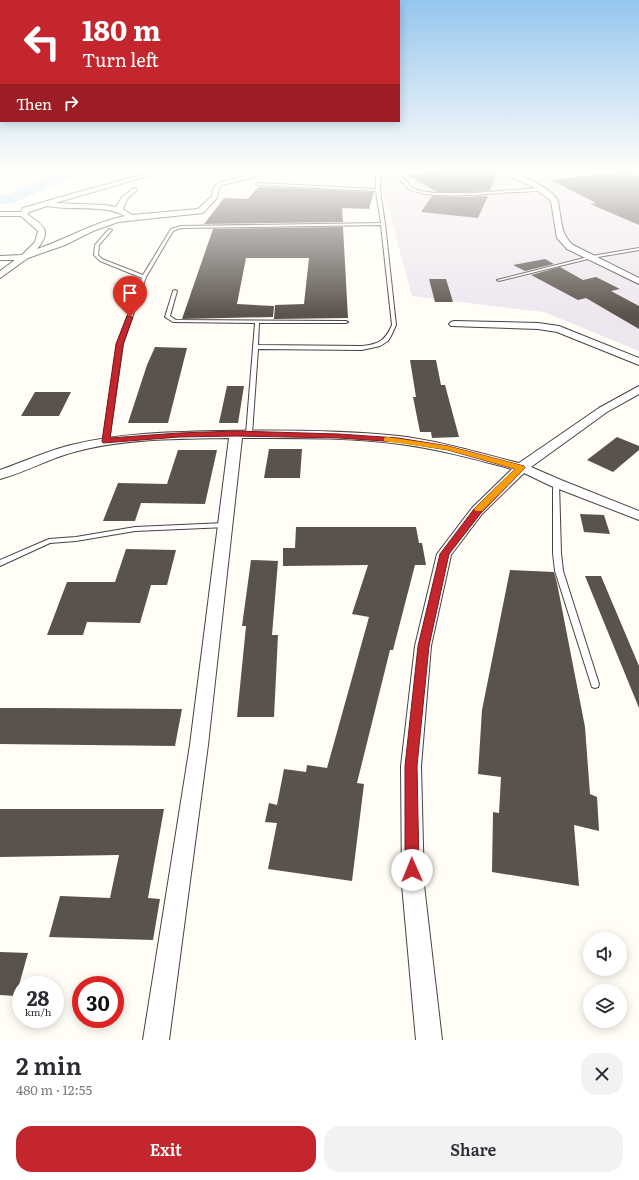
<!DOCTYPE html>
<html lang="en">
<head>
<meta charset="utf-8">
<style>
  body { margin:0; font-family:Literata,serif; background:#f2f2f3; color:#2b2b33; height:100vh; display:flex; flex-direction:column; font-size:15px; white-space:nowrap }
  * { box-sizing:border-box; margin:0 }
  p { font-size:13px; color:#7c7c81 }
  .icon { flex:none; width:22px; height:22px; fill:none; stroke:currentColor; stroke-width:2; stroke-linecap:round; stroke-linejoin:round }
  .map { position:relative; height:1040px; overflow:hidden }
  .details { display:flex; flex-direction:column; background:#fff; flex:1 }
  .details>* { flex:none }
  .top-card { position:absolute; left:0px; top:0px; width:400px; height:122px; box-shadow:0 2px 10px #0003; background:#c4262e; color:#fff; overflow:hidden }
  .tools { position:absolute; left:583px; top:932px; display:grid; gap:8px }
  .tools a { display:grid; place-items:center; width:44px; height:44px; border-radius:50%; background:#fff; box-shadow:0 2px 10px #0003; font-size:20px }
  .speed { position:absolute; left:12px; top:976px; display:flex; gap:8px; font-size:20px; font-weight:700; text-align:center }
  .speed>* { display:grid; place-content:center; width:52px; height:52px; border-radius:50%; background:#fff; box-shadow:0 2px 10px #0003; line-height:1 }
  .speed small { font-size:10px; font-weight:400 }
  .speed .limit { border:6px solid #d22; background:#fff; color:#111 }
  .pin { position:absolute; display:grid; place-items:center; width:34px; height:34px; color:#fff; margin:-41px -17px; border-radius:50% 50% 50% 0; rotate:-45deg; box-shadow:0 0 4px #0007 }
  .pin .icon { rotate:45deg }
  .me { position:absolute; width:44px; margin:-22px; rotate:359deg; stroke-linejoin:round; filter:drop-shadow(0 0 3px #0008) }
  .turn { display:flex; align-items:center; gap:14px; height:84px; padding:0 16px; font-size:18px }
  .turn .icon { width:52px; height:52px; stroke-width:2.5 }
  .turn b { display:block; font-size:28px; line-height:34px }
  .then { display:flex; align-items:center; height:38px; padding:0 16px; background:#0003; gap:8px; font-size:15px }
  .round { display:grid; place-items:center; flex:none; width:42px; height:42px; border-radius:16px; background:#f2f2f3 }
  .headline { display:flex; align-items:center; justify-content:space-between; height:68px; padding:0 16px }
  h1 { font-size:24px; font-weight:600; line-height:30px }
  .button { display:flex; gap:8px; margin-top:auto; padding:8px 16px }
  .button a { flex:1; height:46px; border-radius:16px; background:#c4262e; color:#fff; font-size:16px; font-weight:600; line-height:46px; text-align:center }
  .button a+a { background:#f2f2f3; color:#2b2b33 }
  .map>svg:first-child { display:block }
  .industrial { fill:#eee6ef }
  .lines { fill:none; stroke-linecap:round; stroke-linejoin:round }
  .river { fill:#b9e0f7; fill-rule:evenodd }
  .building { fill:#5a524d }
  .lane-casing { stroke:#444; stroke-width:2 }
  .street-casing { stroke:#444; stroke-width:2 }
  .lane { fill:#fff; fill-rule:evenodd }
  .street { fill:#fff; fill-rule:evenodd }
  .route { fill:#c4262e; stroke:#7f191e }
  .slow { fill:#f59e0b }
</style>
</head>
<body>
<div class="map">
<svg width="639" height="1040" viewBox="0 0 639 1040">
  <rect width="100%" height="100%" fill="#fffdf5"/>
  <polygon class="industrial" points="378,170 639,170 639,351 544,312 412,296"/>
  <g class="lines">
    <polygon class="river" points="65,170 92,170 90,173 69,178 16,202 0,205 0,195 7,195"/>
  </g>
  <g class="building">
    <polygon points="446,170 496,170 498,172 490,190 473,192 437,192 407,175"/>
    <polygon points="608,173 616,176 626,174 639,178 639,225 590,204 596,203 551,180"/>
    <polygon points="258,187 288,188 374,192 369,209 342,208 343,222 204,224 224,198 248,199"/>
    <polygon points="432,196 460,197 488,196 478,218 421,212"/>
    <polygon points="343,227 348,318 274,319 275,305 304,304 309,258 246,258 237,304 274,306 273,317 182,319 213,229"/>
    <polygon points="545,259 554,264 525,271 513,265"/>
    <polygon points="560,267 583,280 596,277 620,289 611,291 639,306 639,329 586,298 578,300 531,275"/>
    <polygon points="429,279 446,279 453,302 435,302"/>
    <polygon points="155,347 187,348 168,423 128,423 147,365"/>
    <polygon points="410,360 436,360 441,385 445,385 459,437 432,438 431,432 420,432 413,397 416,397"/>
    <polygon points="227,386 244,386 238,423 219,423"/>
    <polygon points="35,392 71,392 59,416 21,416"/>
    <polygon points="617,437 639,446 639,450 613,472 587,460"/>
    <polygon points="269,449 302,449 300,478 264,478"/>
    <polygon points="178,450 217,450 205,504 141,503 135,521 103,521 118,483 167,484"/>
    <polygon points="580,514 604,515 610,534 584,532"/>
    <polygon points="296,527 416,527 419,543 422,543 426,565 415,565 393,650 390,650 357,783 364,784 352,881 268,869 277,823 265,822 269,803 277,805 284,769 306,772 307,765 327,768 369,617 352,614 368,565 283,566 283,548 295,548"/>
    <polygon points="126,549 176,550 167,585 151,585 140,623 87,622 83,635 47,635 67,582 115,582"/>
    <polygon points="251,560 278,561 272,635 278,635 274,717 237,717 246,626 242,626"/>
    <polygon points="510,570 554,572 557,583 585,727 590,794 597,797 599,831 574,825 579,886 492,872 493,812 499,813 501,777 478,774 482,710"/>
    <polygon points="585,576 601,576 639,666 639,708"/>
    <polygon points="0,708 39,708 182,709 175,746 0,744"/>
    <polygon points="0,809 164,809 148,898 160,899 153,940 49,937 60,896 110,898 119,855 0,857"/>
    <polygon points="0,952 28,953 16,996 0,995"/>
  </g>
  <g class="lines">
    <defs>
      <g id="lane">
        <path d="M 376,170 L 380,170 L 380,190 L 385,224 L 396,325 L 391,336 L 388,341 L 380,346 L 362,350 L 258,349 L 252,434 L 251,435 L 247,435 L 246,434 L 255,323 L 173,322 L 165,317 L 173,291 L 175,290 L 177,291 L 170,316 L 176,320 L 346,321 L 348,322 L 346,323 L 259,323 L 258,345 L 362,346 C 379,344 385,341 392,325 L 381,225 L 181,228 L 173,231 L 146,277 L 123,344 L 109,441 L 108,442 L 104,442 L 103,441 L 117,344 L 142,278 L 100,261 L 94,255 L 95,245 L 109,229 L 112,230 L 99,245 L 98,255 L 102,259 L 143,275 L 171,229 L 181,226 L 381,223 L 376,191 L 258,185 L 256,184 L 258,183 L 376,189 Z"/>
        <path d="M 399,170 L 406,170 L 406,171 L 401,172 L 401,175 L 412,188 L 421,191 L 435,193 L 473,193 L 540,188 L 542,189 C 534,192 523,192 514,192 C 491,194 428,200 409,189 C 404,186 401,180 397,175 Z"/>
        <polygon points="553,170 578,170 566,172"/>
        <polygon points="617,170 621,170 639,175 639,177"/>
        <polygon points="639,248 639,250 592,258 499,281 497,280 592,256"/>
        <polygon points="556,481 559,483 561,553 563,571 599,684 598,687 595,688 592,687 591,684 555,571 553,553 553,483"/>
        <polygon points="225,523 229,525 227,527 135,531 76,541 50,543 0,566 0,560 49,539 76,537 135,527"/>
      </g>
      <g id="street">
        <path d="M 161,170 L 169,170 L 55,203 L 105,205 L 116,207 L 122,197 L 134,188 L 137,190 L 127,199 L 123,209 L 132,215 L 198,209 L 212,196 L 213,189 L 218,183 L 247,176 L 260,170 L 267,170 L 251,178 L 222,185 L 219,189 L 217,198 L 203,213 L 118,222 L 93,231 L 65,245 L 28,258 L 0,278 L 0,271 L 15,260 L 0,260 L 0,256 L 22,255 L 35,242 L 38,231 L 21,216 L 0,216 L 0,212 L 21,212 L 23,208 L 71,194 ZM 47,206 C 70,211 106,204 125,216 C 94,222 67,239 37,249 C 53,230 43,226 27,214 L 29,212 Z"/>
        <path d="M 497,170 C 509,168 551,188 557,199 C 558,202 559,206 559,208 C 562,224 561,234 573,245 L 639,278 L 639,284 L 567,249 L 557,238 L 551,201 L 533,187 Z"/>
        <polygon points="454,321 538,323 559,326 639,358 639,365 557,332 538,329 451,326 449,324 451,322"/>
        <path d="M 639,386 L 639,394 L 607,412 L 531,467 L 561,480 L 639,511 L 639,520 L 551,486 L 524,473 L 482,514 L 451,555 L 431,646 L 421,766 L 424,885 L 442,1040 L 416,1040 L 402,885 L 401,766 L 415,646 L 437,554 L 472,508 L 512,469 C 475,459 438,449 400,444 C 347,437 294,438 242,438 L 208,745 L 169,1040 L 143,1040 L 190,745 L 229,438 C 179,439 127,438 78,451 C 51,457 27,472 0,479 L 0,470 C 23,462 47,451 71,445 C 118,433 169,432 218,431 C 278,430 339,430 399,436 C 440,441 479,453 519,463 L 599,408 Z"/>
      </g>
    </defs>
    <use href="#lane" class="lane-casing"/>
    <use href="#street" class="street-casing"/>
    <use href="#lane" class="lane"/>
    <use href="#street" class="street"/>
  </g>
  <linearGradient id="sky" x2="0" y2="1"><stop stop-color="#95c6ee"/><stop offset="0.54" stop-color="#fffefa"/><stop offset="1" stop-color="#fffefa" stop-opacity="0"/></linearGradient>
  <rect width="639" height="315" fill="url(#sky)"/>
  <polygon class="route" points="127,316 133,317 123,344 110,438 179,433 236,431 339,434 398,438 448,446 524,466 525,468 481,513 449,554 429,646 417,766 419,870 417,875 412,877 407,875 405,870 405,766 418,646 440,554 474,509 515,469 448,450 398,442 339,438 236,436 179,437 103,443 102,441 116,344"/>
  <polygon class="slow" points="387,437 448,446 524,466 525,468 482,511 476,511 474,509 476,507 515,469 448,450 384,441 384,438"/>
</svg>
<div class="tools">
<a><svg class="icon" aria-label="sound" viewBox="0 0 24 24"><path d="M4 9h4l5-4v14l-5-4H4zM17 9q2 3 0 6"/></svg></a>
<a><svg class="icon" aria-label="layers" viewBox="0 0 24 24"><path d="M12 4l9 5-9 5-9-5zM3 14l9 5 9-5"/></svg></a>
</div>
<div class="speed"><div>28<small>km/h</small></div><div class="limit">30</div></div>
<div class="pin" style="left:130px;top:317px;background:#d93025"><svg class="icon" aria-label="arrive" viewBox="0 0 24 24"><path d="M6 21V4h12l-3 4 3 4H6"/></svg></div>
<svg class="me" style="left:412px;top:870px" viewBox="-20 -20 40 40"><circle r="19" fill="#fff"/><path d="M0-13L10 11 0 6-10 11z" fill="#c4262e"/></svg>
<div class="top-card">
<div class="turn"><svg class="icon" aria-label="left" viewBox="0 0 24 24"><path d="M17 20v-9H6M10 6l-5 5 5 5"/></svg><div><b>180 m</b>Turn left</div></div>
<div class="then">Then<svg class="icon" aria-label="right" viewBox="0 0 24 24"><path d="M7 20v-9h11M14 6l5 5-5 5"/></svg></div>
</div>
</div>
<section class="details">
<div class="headline"><div><h1>2 min</h1><p>480 m · 12:55</p></div><a class="round"><svg class="icon" aria-label="close" viewBox="0 0 24 24"><path d="M6 6l12 12M18 6L6 18"/></svg></a></div>
<div class="button"><a>Exit</a><a>Share</a></div>
</section>
</body>
</html>
